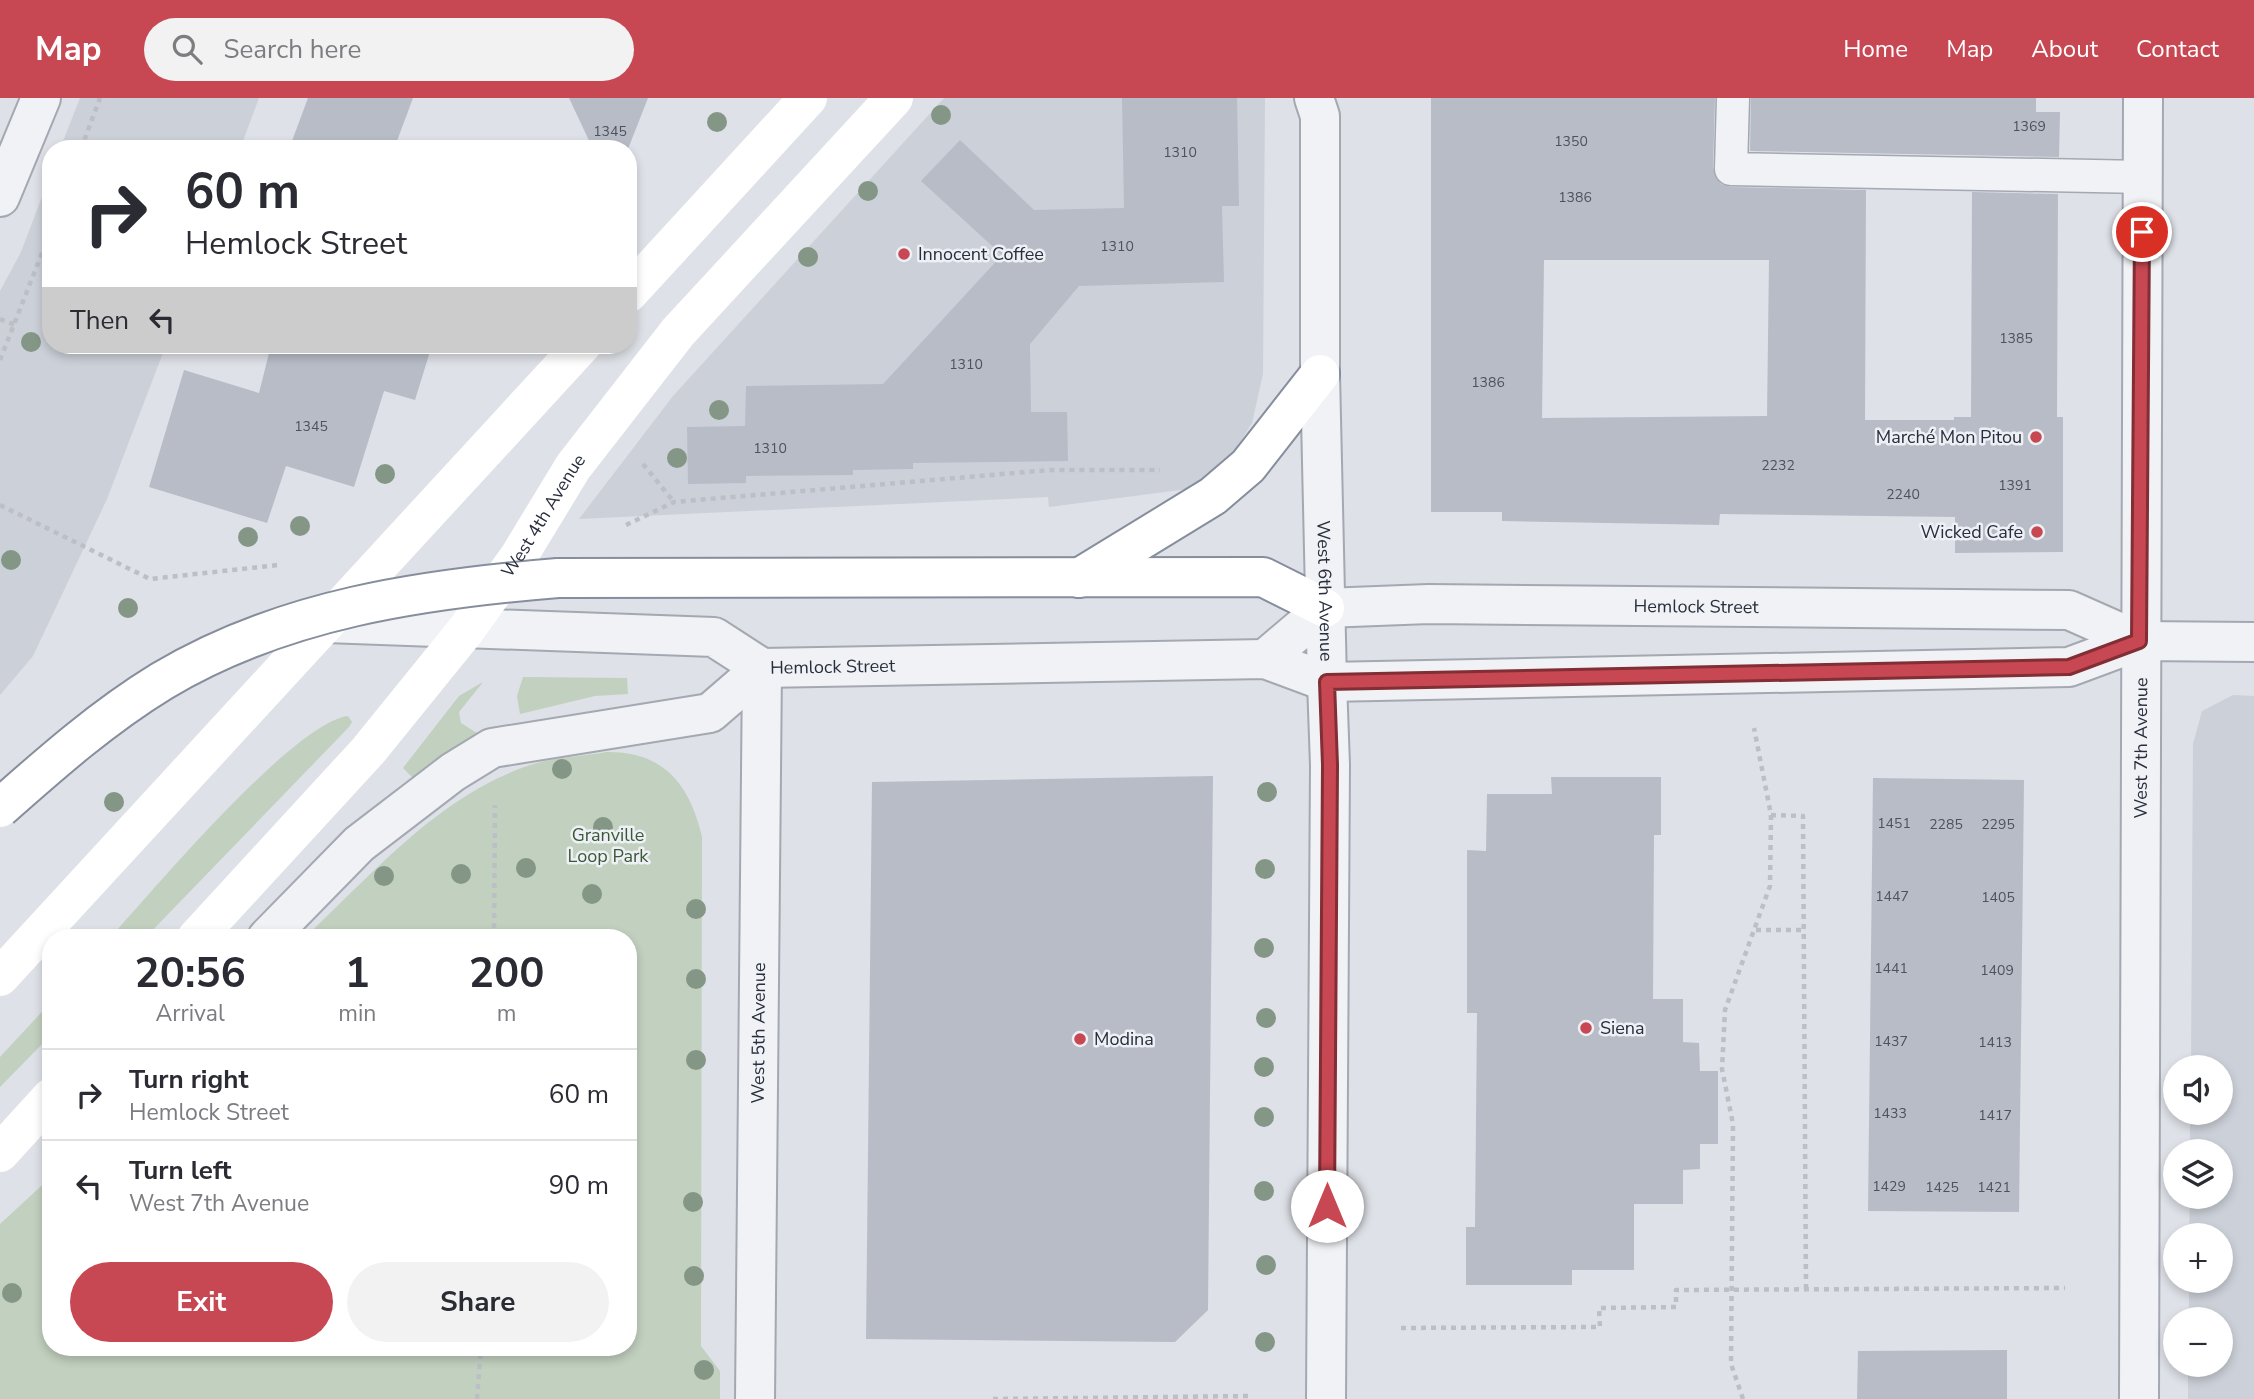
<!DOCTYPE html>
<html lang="en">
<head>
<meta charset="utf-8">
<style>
  body { margin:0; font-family:"Nunito Sans",sans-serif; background:#f2f2f3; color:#2b2b33; height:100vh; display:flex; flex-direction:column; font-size:26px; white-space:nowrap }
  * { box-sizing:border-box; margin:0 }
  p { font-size:23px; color:#7c7c81 }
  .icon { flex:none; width:38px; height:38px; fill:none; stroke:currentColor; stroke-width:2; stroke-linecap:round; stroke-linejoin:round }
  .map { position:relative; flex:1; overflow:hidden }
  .details { position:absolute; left:42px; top:831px; width:595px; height:427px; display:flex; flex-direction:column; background:#fff; border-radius:28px; box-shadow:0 4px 10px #0003 }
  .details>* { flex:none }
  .banner { position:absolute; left:42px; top:42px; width:595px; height:214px; border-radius:28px; box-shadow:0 4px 10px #0003; background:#fff; color:#2b2b33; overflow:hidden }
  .tools { position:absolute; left:2163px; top:957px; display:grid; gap:14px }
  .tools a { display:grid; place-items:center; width:70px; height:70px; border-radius:50%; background:#fff; box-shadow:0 4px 10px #0003; font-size:35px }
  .pin { position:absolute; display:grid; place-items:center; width:60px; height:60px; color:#fff; margin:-30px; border:4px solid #fff; border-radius:50%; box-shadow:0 2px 7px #0007 }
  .me { position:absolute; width:77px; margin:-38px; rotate:0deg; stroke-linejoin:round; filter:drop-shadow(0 0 5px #0008) }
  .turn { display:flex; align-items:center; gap:24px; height:147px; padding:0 28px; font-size:32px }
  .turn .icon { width:91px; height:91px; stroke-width:2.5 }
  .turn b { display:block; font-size:49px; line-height:60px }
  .then { display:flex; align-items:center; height:66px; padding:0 28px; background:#0003; gap:14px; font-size:26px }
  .eta { display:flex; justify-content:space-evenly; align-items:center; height:119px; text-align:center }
  .eta b { font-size:42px; font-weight:700; line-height:49px }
  .button { display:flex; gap:14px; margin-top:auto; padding:14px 28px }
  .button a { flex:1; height:80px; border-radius:42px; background:#c74752; color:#fff; font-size:28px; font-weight:700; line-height:80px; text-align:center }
  .button a+a { background:#f2f2f3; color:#2b2b33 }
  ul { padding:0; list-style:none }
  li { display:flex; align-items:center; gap:21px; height:91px; padding:0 28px; border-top:2px solid #e1e1e2 }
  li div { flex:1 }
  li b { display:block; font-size:26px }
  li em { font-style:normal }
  header { display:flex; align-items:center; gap:42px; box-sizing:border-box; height:98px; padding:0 35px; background:#c74752; color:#fff }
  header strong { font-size:33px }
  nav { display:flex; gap:38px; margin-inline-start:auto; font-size:24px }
  .search { width:490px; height:63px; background:#f2f2f3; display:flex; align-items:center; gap:18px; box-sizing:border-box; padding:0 24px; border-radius:38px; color:#7c7c81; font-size:26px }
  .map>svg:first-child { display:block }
  .built { fill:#ccd0d8 }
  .green { fill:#c2d0bf }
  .building { fill:#b8bcc6; fill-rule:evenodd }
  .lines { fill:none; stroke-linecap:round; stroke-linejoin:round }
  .service-casing { stroke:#a4a8b1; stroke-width:35 }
  .minor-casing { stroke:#a4a8b1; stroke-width:42 }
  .tertiary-casing { stroke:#a4a8b1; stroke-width:42 }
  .trunk-casing { stroke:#868d9d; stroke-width:42 }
  .path { stroke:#bcbfc5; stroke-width:4.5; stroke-dasharray:5 5; stroke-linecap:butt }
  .service { stroke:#f0f2f5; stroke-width:32 }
  .minor { stroke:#f0f2f5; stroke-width:38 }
  .tertiary { stroke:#f0f2f5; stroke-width:38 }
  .secondary { stroke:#fff; stroke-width:38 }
  .trunk { stroke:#fff; stroke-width:38 }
  .trunk-bridge-casing { stroke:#868d9d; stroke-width:42; stroke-linecap:butt }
  .trunk-bridge { stroke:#fff; stroke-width:38 }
  .tree { fill:#849686 }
  .route-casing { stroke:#812e35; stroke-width:18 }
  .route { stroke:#c74752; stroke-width:12 }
  .poi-dot { fill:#c74752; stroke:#edf0f4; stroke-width:2.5 }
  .labels { text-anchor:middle; stroke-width:5; stroke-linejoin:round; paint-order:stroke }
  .number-label { font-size:14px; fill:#4c525f }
  .poi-label { font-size:18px; fill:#282e3d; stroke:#edf0f4; text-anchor:start }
  .street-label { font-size:18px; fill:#282e3d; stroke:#edf0f4 }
  .park-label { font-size:18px; fill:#3a5836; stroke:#edf0f4 }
</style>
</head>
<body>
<header>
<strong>Map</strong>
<div class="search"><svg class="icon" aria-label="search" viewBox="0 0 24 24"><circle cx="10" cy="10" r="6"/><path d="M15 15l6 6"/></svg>Search here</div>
<nav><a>Home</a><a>Map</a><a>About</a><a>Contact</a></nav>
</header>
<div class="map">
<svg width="2254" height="1301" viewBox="0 0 2254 1301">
  <rect width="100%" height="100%" fill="#dee1e7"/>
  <g class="built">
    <polygon points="80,0 259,0 240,51 60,51"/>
    <polygon points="944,0 1265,0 1263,276 1252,325 1231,359 1188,391 1049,409 1048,399 579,421 673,298"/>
    <polygon points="51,75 51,247 166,247 107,401 33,558 0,597 0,193 21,154"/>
    <polygon points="2233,597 2254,598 2254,1301 2188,1301 2188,1267 2221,1267 2221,1222 2189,1221 2189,1183 2221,1183 2221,1138 2189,1137 2190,1099 2221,1099 2221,1054 2190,1053 2190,1015 2221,1015 2221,970 2191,969 2193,646 2202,613"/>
  </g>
  <g class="green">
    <polygon points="523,579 627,580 628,596 595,598 520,616 517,598"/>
    <polygon points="483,584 459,614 461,625 477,635 416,683 403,670 459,598"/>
    <path d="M 348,618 L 352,624 L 349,629 L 145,840 L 110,840 C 152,794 293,625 348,618 Z"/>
    <path d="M 606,654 C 664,653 690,687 702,739 L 701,1248 L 720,1273 L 720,1301 L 0,1301 L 0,1126 L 51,1079 L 51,1250 L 628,1250 L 628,840 L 304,840 C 374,775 442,693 537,665 C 559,659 584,658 606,654 Z"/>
    <polygon points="51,904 51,937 0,989 0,959"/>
  </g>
  <g class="building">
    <polygon points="308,0 413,0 394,51 289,51"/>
    <polygon points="569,0 648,0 628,51 593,51"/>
    <polygon points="1122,0 1237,0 1239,108 1222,108 1224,184 1079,188 1030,246 1031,314 1067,314 1068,363 913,365 913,371 853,372 853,377 746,378 746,385 688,386 687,329 745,328 746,288 883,286 1002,157 921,83 960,42 1034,112 1124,110"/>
    <path d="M 1431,0 L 1715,0 L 1713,70 L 1721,86 L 1731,89 L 1866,92 L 1865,322 L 1954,322 L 1954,319 L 1971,319 L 1972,94 L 2058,96 L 2057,319 L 2063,319 L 2063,454 L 1955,455 L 1955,419 L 1720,416 L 1719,427 L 1502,423 L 1502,414 L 1431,414 ZM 1544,162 L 1769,162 L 1767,318 L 1542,320 Z"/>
    <polygon points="1751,0 2036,0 2036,14 2060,14 2059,59 1750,53"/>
    <polygon points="271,247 432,247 415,302 384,293 354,389 286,368 267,425 149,389 184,272 259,295"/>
    <polygon points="1213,678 1208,1212 1175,1244 866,1241 872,684"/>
    <polygon points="1551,679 1661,679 1661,737 1654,737 1653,901 1683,901 1683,944 1699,945 1700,973 1718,973 1718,1046 1700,1046 1700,1071 1683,1072 1683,1106 1634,1106 1634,1172 1572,1172 1572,1187 1466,1187 1466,1129 1475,1129 1477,915 1467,915 1467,752 1486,753 1487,696 1552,696"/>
    <polygon points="1873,680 2024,682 2019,1114 1868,1113"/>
    <polygon points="2007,1252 2007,1301 1857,1301 1858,1253"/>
  </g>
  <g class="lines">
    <defs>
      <polyline id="service" points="1733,0 1731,71 2143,79"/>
      <g id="minor">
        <polyline points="0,99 41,0"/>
        <polyline points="1326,1301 1330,667 1327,584"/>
        <path id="s1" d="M 2139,1301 L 2143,0"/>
      </g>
      <g id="tertiary">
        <path id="s2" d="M 1314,0 L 1320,18 L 1320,276 L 1327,584"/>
        <path id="s3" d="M 326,525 L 714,539 L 762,570 L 1265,561 L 1327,584 L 2069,569 L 2139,543 L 2254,544"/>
        <path id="s4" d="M 1265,561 L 1325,510 L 1429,506 L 2069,512 L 2139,543"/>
        <polyline points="267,840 359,746 453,674 492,650 710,615 762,570"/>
        <path id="s5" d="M 755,1301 L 762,570"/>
      </g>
      <g id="trunk">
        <polyline points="558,480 1263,479 1325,510"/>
        <polyline points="1079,480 1213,398 1248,368 1320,276"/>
      </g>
    </defs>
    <use href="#service" class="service-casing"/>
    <use href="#minor" class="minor-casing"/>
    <use href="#tertiary" class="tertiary-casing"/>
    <use href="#trunk" class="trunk-casing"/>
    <g class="path">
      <polyline points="81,51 100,0"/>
      <polyline points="0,221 15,227"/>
      <polyline points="0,262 51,132"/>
      <polyline points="643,366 674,404"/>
      <polyline points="0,407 150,481 278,467"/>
      <polyline points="626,427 674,404 1050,372 1160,372"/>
      <polyline points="1771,717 1803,718 1806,1191"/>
      <polyline points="1756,832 1804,832"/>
      <polyline points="494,840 495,707"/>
      <polyline points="1401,1230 1600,1229 1599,1210 1676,1209 1676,1192 2065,1190"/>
      <polyline points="477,1301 481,1250"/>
      <polyline points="993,1301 1249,1298"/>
      <polyline points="1743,1301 1731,1266 1733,1026 1722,971 1725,912 1770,788 1771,717 1754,630"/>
    </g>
    <use href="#service" class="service"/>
    <use href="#minor" class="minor"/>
    <use href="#tertiary" class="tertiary"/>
    <g class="secondary">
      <polyline points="628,196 808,0"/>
      <path id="s6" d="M 196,840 L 368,653 L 466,532 L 519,458 L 573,369 L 678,234 L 894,0"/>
      <polyline points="0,879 582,247"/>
      <polyline points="0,1055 51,999"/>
    </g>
    <use href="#trunk" class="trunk"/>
    <defs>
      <path id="trunk-bridge" d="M 0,710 C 52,664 103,619 162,583 C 282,511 422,491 558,480"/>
    </defs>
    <use href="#trunk-bridge" class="trunk-bridge-casing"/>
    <use href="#trunk-bridge" class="trunk-bridge"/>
  </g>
  <g class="tree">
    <circle cx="941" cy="17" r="10"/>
    <circle cx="717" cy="24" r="10"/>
    <circle cx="868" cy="93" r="10"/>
    <circle cx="808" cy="159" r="10"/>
    <circle cx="31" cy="244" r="10"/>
    <circle cx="719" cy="312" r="10"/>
    <circle cx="677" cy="360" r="10"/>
    <circle cx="385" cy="376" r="10"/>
    <circle cx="300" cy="428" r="10"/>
    <circle cx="248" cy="439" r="10"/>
    <circle cx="11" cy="462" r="10"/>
    <circle cx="128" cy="510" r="10"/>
    <circle cx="562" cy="671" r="10"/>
    <circle cx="1267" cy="694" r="10"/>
    <circle cx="114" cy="704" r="10"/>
    <circle cx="603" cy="729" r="10"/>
    <circle cx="526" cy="770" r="10"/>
    <circle cx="1265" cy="771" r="10"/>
    <circle cx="461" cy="776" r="10"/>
    <circle cx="384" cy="778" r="10"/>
    <circle cx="592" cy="796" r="10"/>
    <circle cx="696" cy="811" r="10"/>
    <circle cx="1264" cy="850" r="10"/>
    <circle cx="696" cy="881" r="10"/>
    <circle cx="1266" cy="920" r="10"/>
    <circle cx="696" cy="962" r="10"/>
    <circle cx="1264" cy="969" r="10"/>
    <circle cx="1264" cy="1019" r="10"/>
    <circle cx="1264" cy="1093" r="10"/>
    <circle cx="693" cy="1104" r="10"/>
    <circle cx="1266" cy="1167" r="10"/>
    <circle cx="694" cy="1178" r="10"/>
    <circle cx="12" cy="1195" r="10"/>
    <circle cx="1265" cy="1244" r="10"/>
    <circle cx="704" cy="1272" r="10"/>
  </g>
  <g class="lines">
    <defs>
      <polyline id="route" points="1327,1108 1330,667 1327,584 2069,569 2139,543 2142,134"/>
    </defs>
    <use href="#route" class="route-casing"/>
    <use href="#route" class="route"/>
  </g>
  <g class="poi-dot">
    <circle cx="904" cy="156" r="7"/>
    <circle cx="2036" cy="339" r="7"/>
    <circle cx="2037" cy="434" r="7"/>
    <circle cx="1586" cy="930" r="7"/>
    <circle cx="1080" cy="941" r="7"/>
  </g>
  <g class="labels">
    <g class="number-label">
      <text x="2029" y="33">1369</text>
      <text x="610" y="38">1345</text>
      <text x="1571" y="48">1350</text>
      <text x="1180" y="59">1310</text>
      <text x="1575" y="104">1386</text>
      <text x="1117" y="153">1310</text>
      <text x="2016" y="245">1385</text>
      <text x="966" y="271">1310</text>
      <text x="1488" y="289">1386</text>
      <text x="311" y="333">1345</text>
      <text x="770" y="355">1310</text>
      <text x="1778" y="372">2232</text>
      <text x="2015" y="392">1391</text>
      <text x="1903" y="401">2240</text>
      <text x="1894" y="730">1451</text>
      <text x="1946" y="731">2285</text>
      <text x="1998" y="731">2295</text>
      <text x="1892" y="803">1447</text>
      <text x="1998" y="804">1405</text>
      <text x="1891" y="875">1441</text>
      <text x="1997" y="877">1409</text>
      <text x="1891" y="948">1437</text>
      <text x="1995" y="949">1413</text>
      <text x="1890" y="1020">1433</text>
      <text x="1995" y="1022">1417</text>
      <text x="1889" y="1093">1429</text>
      <text x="1942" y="1094">1425</text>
      <text x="1994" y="1094">1421</text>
    </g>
    <g class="poi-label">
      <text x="918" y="162">Innocent Coffee</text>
      <text x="2022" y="345" text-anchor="end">Marché Mon Pitou</text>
      <text x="2023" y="440" text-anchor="end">Wicked Cafe</text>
      <text x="1600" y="936">Siena</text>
      <text x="1094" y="947">Modina</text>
    </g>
    <g class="street-label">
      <text dy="6" stroke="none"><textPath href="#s6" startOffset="548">West 4th Avenue</textPath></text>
      <text dy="6" stroke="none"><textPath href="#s2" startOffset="494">West 6th Avenue</textPath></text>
      <text dy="6" stroke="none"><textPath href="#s4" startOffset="450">Hemlock Street</textPath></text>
      <text dy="6" stroke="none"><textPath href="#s3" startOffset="516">Hemlock Street</textPath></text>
      <text dy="6" stroke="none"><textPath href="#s1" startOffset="651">West 7th Avenue</textPath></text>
      <text dy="6" stroke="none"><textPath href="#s5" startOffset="366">West 5th Avenue</textPath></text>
    </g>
    <g class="park-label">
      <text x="608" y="743">Granville<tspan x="608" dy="21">Loop Park</tspan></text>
    </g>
  </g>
</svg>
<div class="tools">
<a><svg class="icon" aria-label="sound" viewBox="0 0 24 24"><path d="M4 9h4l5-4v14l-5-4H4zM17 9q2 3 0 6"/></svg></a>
<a><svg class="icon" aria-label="layers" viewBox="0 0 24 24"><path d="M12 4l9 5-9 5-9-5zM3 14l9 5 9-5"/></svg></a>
<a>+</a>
<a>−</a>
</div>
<div class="pin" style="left:2142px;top:134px;background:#d93025"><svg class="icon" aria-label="arrive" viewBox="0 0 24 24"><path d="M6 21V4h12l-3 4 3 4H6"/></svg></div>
<svg class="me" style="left:1327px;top:1108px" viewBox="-20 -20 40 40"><circle r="19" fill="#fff"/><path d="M0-13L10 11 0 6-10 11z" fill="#c74752"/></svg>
<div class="banner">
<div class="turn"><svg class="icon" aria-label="right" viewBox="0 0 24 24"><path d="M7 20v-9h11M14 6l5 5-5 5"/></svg><div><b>60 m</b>Hemlock Street</div></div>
<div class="then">Then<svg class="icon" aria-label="left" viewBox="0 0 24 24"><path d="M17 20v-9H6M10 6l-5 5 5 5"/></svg></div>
</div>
<section class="details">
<div class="eta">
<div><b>20:56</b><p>Arrival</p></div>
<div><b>1</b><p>min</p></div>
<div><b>200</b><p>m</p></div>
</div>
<ul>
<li><svg class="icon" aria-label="right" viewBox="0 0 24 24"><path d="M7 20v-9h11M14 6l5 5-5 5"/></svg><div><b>Turn right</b><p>Hemlock Street</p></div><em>60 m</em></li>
<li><svg class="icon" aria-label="left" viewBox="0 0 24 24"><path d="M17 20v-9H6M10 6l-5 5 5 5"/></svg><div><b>Turn left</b><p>West 7th Avenue</p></div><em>90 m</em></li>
</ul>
<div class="button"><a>Exit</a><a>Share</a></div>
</section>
</div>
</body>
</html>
